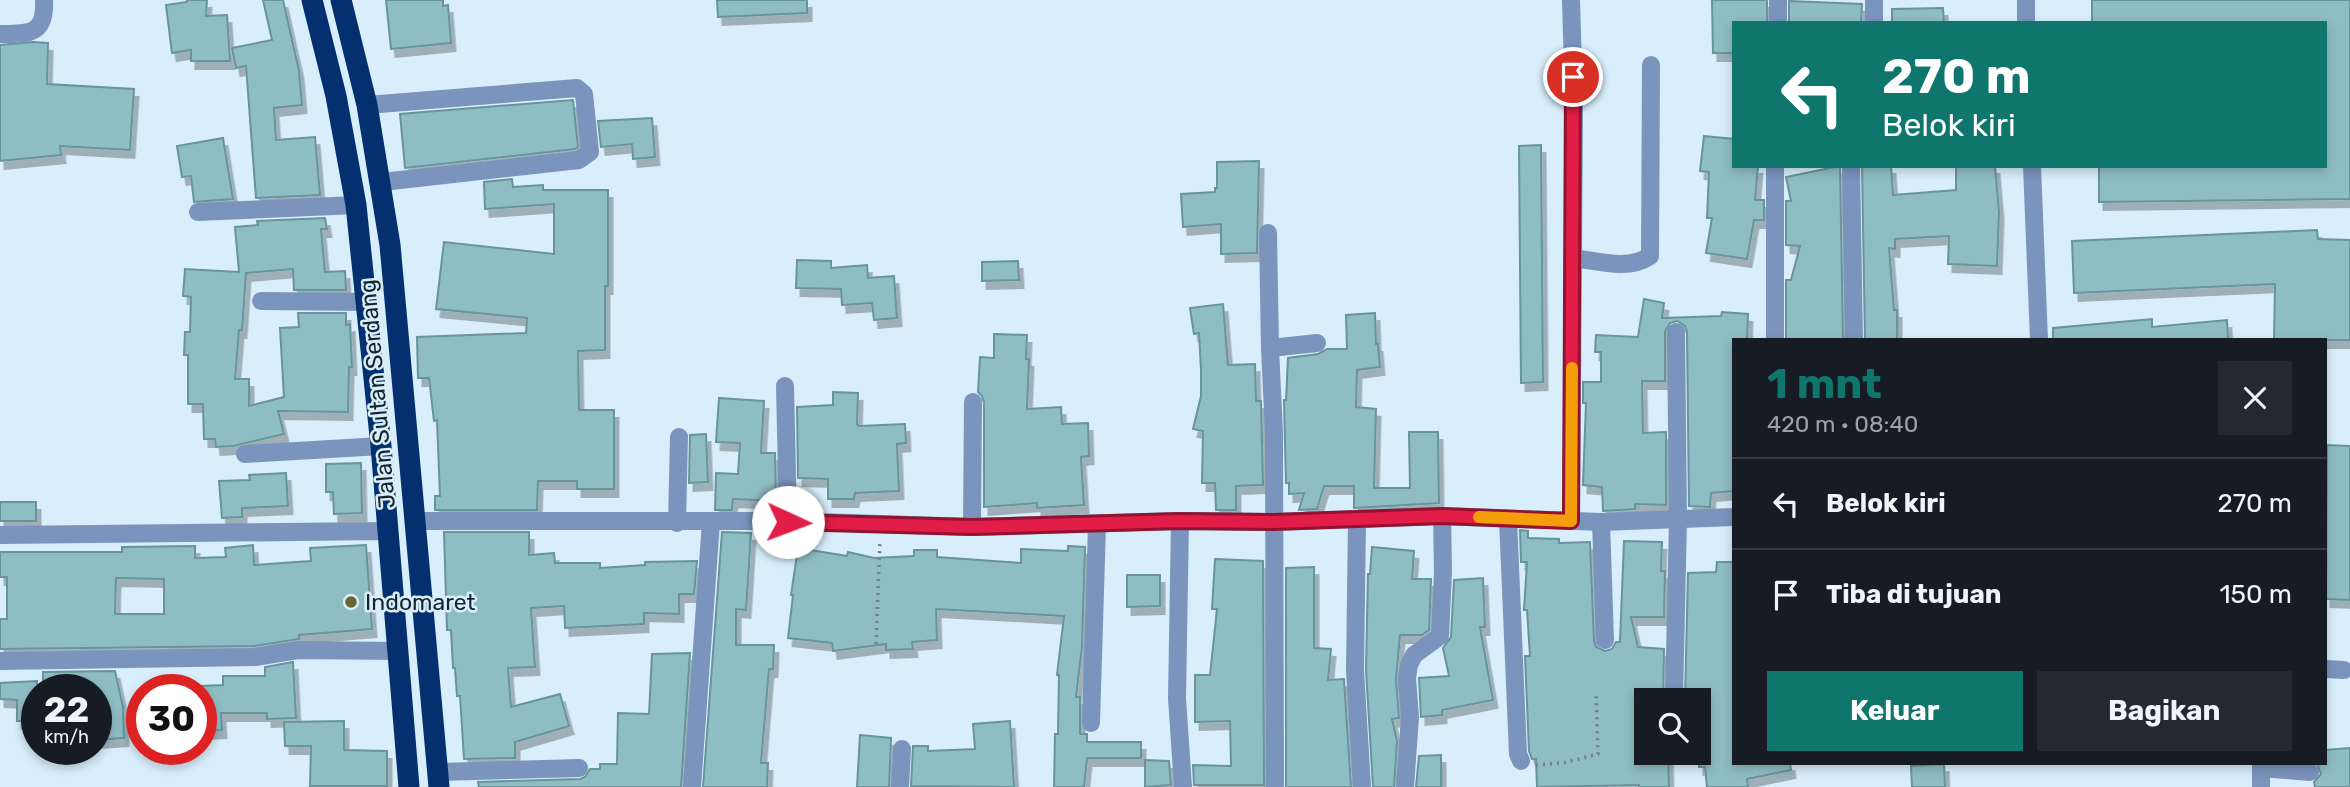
<!DOCTYPE html>
<html lang="id">
<head>
<meta charset="utf-8">
<style>
  body { margin:0; font-family:Rubik,sans-serif; background:#242831; color:#f1f3f6; height:100vh; display:flex; flex-direction:column; font-size:26px; white-space:nowrap }
  * { box-sizing:border-box; margin:0 }
  p { font-size:23px; color:#9ea1a6 }
  .icon { flex:none; width:38px; height:38px; fill:none; stroke:currentColor; stroke-width:2; stroke-linecap:round; stroke-linejoin:round }
  .map { position:relative; flex:1; overflow:hidden }
  .details { position:absolute; left:1732px; top:338px; width:595px; height:427px; display:flex; flex-direction:column; background:#171b24; border-radius:0px; box-shadow:0 4px 10px #0003 }
  .details>* { flex:none }
  .top-card { position:absolute; left:1732px; top:21px; width:595px; height:147px; border-radius:0px; box-shadow:0 4px 10px #0003; background:#0f766e; color:#fff; overflow:hidden }
  .buttons { position:absolute; left:1634px; top:688px; display:grid; gap:14px }
  .buttons a { display:grid; place-items:center; width:77px; height:77px; border-radius:0px; background:#171b24; box-shadow:0 4px 10px #0003; font-size:35px }
  .speed { position:absolute; left:21px; top:674px; display:flex; gap:14px; font-size:35px; font-weight:700; text-align:center }
  .speed>* { display:grid; place-content:center; width:91px; height:91px; border-radius:50%; background:#171b24; box-shadow:0 4px 10px #0003; line-height:1 }
  .speed small { font-size:18px; font-weight:400 }
  .speed .limit { border:10px solid #d22; background:#fff; color:#111 }
  .pin { position:absolute; display:grid; place-items:center; width:60px; height:60px; color:#fff; margin:-30px; border:4px solid #fff; border-radius:50%; box-shadow:0 2px 7px #0007 }
  .me { position:absolute; width:77px; margin:-38px; rotate:92deg; stroke-linejoin:round; filter:drop-shadow(0 0 5px #0008) }
  .turn { display:flex; align-items:center; gap:24px; height:147px; padding:0 35px; font-size:32px }
  .turn .icon { width:91px; height:91px; stroke-width:2.5 }
  .turn b { display:block; font-size:49px; line-height:60px }
  .round { display:grid; place-items:center; flex:none; width:74px; height:74px; border-radius:0px; background:#242831 }
  .head { display:flex; align-items:center; justify-content:space-between; height:119px; padding:0 35px }
  h1 { font-size:42px; font-weight:700; line-height:52px; color:#0f766e }
  .action { display:flex; gap:14px; margin-top:auto; padding:14px 35px }
  .action a { flex:1; height:80px; border-radius:0px; background:#0f766e; color:#fff; font-size:28px; font-weight:700; line-height:80px; text-align:center }
  .action a+a { background:#242831; color:#f1f3f6 }
  ul { padding:0; list-style:none }
  li { display:flex; align-items:center; gap:21px; height:91px; padding:0 35px; border-top:2px solid #363941 }
  li div { flex:1 }
  li b { display:block; font-size:26px }
  li em { font-style:normal }
  .map>svg:first-child { display:block }
  .building { fill:#8fbdc4; stroke:#67949b; stroke-width:2; fill-rule:evenodd; filter:url(#shadow) }
  .lines { fill:none; stroke-linecap:round; stroke-linejoin:round }
  .path { stroke:#6e808a; stroke-width:3.5; stroke-dasharray:2 5; stroke-linecap:butt }
  .minor { stroke:#7a94bd; stroke-width:18 }
  .highway { stroke:#053070; stroke-width:21 }
  .route-casing { stroke:#92132f; stroke-width:18 }
  .route { stroke:#e11d48; stroke-width:12 }
  .slow { stroke:#f59e0b; stroke-width:12 }
  .poi-dot { fill:#676430; stroke:#d8eefb; stroke-width:2.5 }
  .labels { text-anchor:middle; stroke-width:5; stroke-linejoin:round; paint-order:stroke }
  .street-label { font-size:23px; fill:#16242c; stroke:#d8eefb }
  .poi-label { font-size:23px; fill:#16242c; stroke:#d8eefb; text-anchor:start }
</style>
</head>
<body>
<div class="map">
<svg width="2350" height="787" viewBox="0 0 2350 787">
  <defs>
    <filter id="shadow"><feDropShadow dx="4.5" dy="8" stdDeviation="0" flood-color="#0004"/></filter>
  </defs>
  <rect width="100%" height="100%" fill="#d8eefb"/>
  <g class="building">
    <polygon points="187,0 207,0 206,16 227,15 230,61 191,61 191,50 172,53 166,5 187,2"/>
    <polygon points="263,0 283,0 299,71 302,105 274,108 276,140 315,137 320,195 256,198 246,66 236,68 232,48 272,40"/>
    <polygon points="386,0 443,0 443,6 448,5 451,43 391,49"/>
    <polygon points="717,0 807,0 807,13 718,17"/>
    <polygon points="1712,0 1767,0 1767,23 1734,23 1734,53 1713,53"/>
    <polygon points="2092,0 2350,0 2350,199 2099,202 2099,166 2326,166 2326,23 2092,23"/>
    <polygon points="1789,1 1862,4 1861,23 1789,23"/>
    <polygon points="1943,8 1944,23 1892,23 1892,9"/>
    <polygon points="33,42 48,43 47,84 134,89 130,150 60,146 61,155 0,161 0,45"/>
    <polygon points="573,100 578,147 575,149 405,168 400,114"/>
    <polygon points="652,118 655,157 633,159 632,144 601,147 598,121"/>
    <polygon points="1704,136 1734,139 1734,166 1758,166 1755,200 1764,200 1764,220 1754,220 1747,259 1706,253 1712,218 1707,218 1709,172 1700,171"/>
    <polygon points="223,138 233,199 194,202 191,176 182,177 177,146"/>
    <polygon points="1541,145 1543,382 1521,383 1519,146"/>
    <polygon points="1259,161 1257,253 1221,254 1221,224 1183,227 1181,194 1215,192 1215,188 1217,188 1217,162"/>
    <polygon points="1840,166 1843,340 1786,340 1786,280 1791,280 1800,246 1786,245 1786,201 1791,201 1786,177"/>
    <polygon points="1862,166 1891,166 1893,195 1956,190 1956,166 1995,166 1999,212 1997,266 1948,264 1949,236 1895,239 1895,249 1889,248 1894,310 1897,310 1897,340 1865,340"/>
    <polygon points="512,179 513,187 543,185 543,190 608,190 608,286 605,286 605,350 578,351 579,410 614,410 614,489 577,489 577,481 538,481 537,510 435,510 435,496 440,496 437,420 434,421 429,378 418,378 417,337 526,333 527,318 436,309 444,242 554,254 554,204 485,209 484,182"/>
    <polygon points="325,218 327,229 321,229 325,272 345,271 346,290 294,290 293,269 246,273 242,330 239,330 235,379 249,379 249,406 284,397 280,328 299,327 298,313 346,313 346,325 350,324 352,367 349,367 348,412 278,411 284,434 233,446 216,447 215,439 204,439 203,404 188,404 188,355 184,355 185,332 190,332 191,297 183,296 185,269 239,272 235,227 258,225 257,221"/>
    <polygon points="2317,230 2318,239 2350,240 2350,340 2274,340 2275,284 2074,293 2072,241"/>
    <polygon points="797,260 831,261 831,268 867,265 868,278 894,276 897,318 874,320 872,303 842,305 841,289 796,288"/>
    <polygon points="1018,261 1019,280 982,281 982,262"/>
    <polygon points="1644,299 1664,303 1662,318 1721,316 1722,312 1748,314 1747,340 1734,340 1734,491 1711,493 1710,507 1689,506 1687,332 1685,326 1677,321 1670,323 1665,331 1665,381 1642,381 1643,433 1666,432 1666,505 1635,504 1635,509 1603,511 1602,487 1583,485 1586,403 1583,403 1583,382 1601,382 1601,352 1595,352 1596,335 1638,337"/>
    <polygon points="1223,304 1228,365 1255,364 1256,401 1261,401 1263,485 1236,486 1236,510 1216,510 1215,483 1202,483 1203,431 1193,429 1201,396 1201,370 1199,333 1194,334 1190,308"/>
    <polygon points="1375,313 1376,344 1378,344 1380,367 1357,370 1356,407 1376,409 1374,488 1410,488 1409,432 1438,432 1439,503 1354,508 1354,486 1324,486 1317,509 1299,510 1304,493 1289,494 1289,483 1286,483 1284,400 1286,400 1288,358 1318,354 1327,349 1347,349 1346,315"/>
    <polygon points="2152,319 2152,327 2227,320 2228,340 2053,340 2053,328"/>
    <polygon points="994,334 1027,335 1026,359 1029,359 1027,409 1061,407 1062,424 1088,423 1089,456 1081,457 1084,505 1037,508 1037,503 984,507 984,402 982,396 978,392 980,357 994,358"/>
    <polygon points="833,392 858,393 857,424 859,426 905,424 906,443 897,444 899,491 855,493 854,499 828,499 828,479 798,478 797,407 833,405"/>
    <polygon points="719,398 764,401 761,453 775,453 776,501 733,499 732,510 715,510 716,473 738,474 740,443 716,442"/>
    <polygon points="706,434 708,482 689,483 690,435"/>
    <polygon points="2327,445 2350,446 2350,600 2326,599"/>
    <polygon points="361,463 362,513 334,514 333,492 326,492 326,464"/>
    <polygon points="286,473 288,506 242,508 242,517 222,518 219,481 250,480 249,475"/>
    <rect x="0" y="502" width="36" height="19"/>
    <polygon points="1520,530 1528,531 1528,538 1559,539 1559,543 1590,542 1594,640 1596,647 1605,651 1612,649 1616,642 1620,642 1624,541 1662,542 1661,571 1665,571 1664,617 1631,617 1638,647 1664,649 1663,700 1647,700 1647,752 1668,752 1669,787 1639,787 1639,785 1537,787 1536,759 1532,759 1529,751 1525,656 1530,656 1527,610 1524,610 1527,562 1521,562"/>
    <polygon points="444,532 529,532 529,555 554,553 555,563 600,563 600,568 645,565 645,562 697,561 694,594 679,594 679,614 644,613 644,624 565,628 564,606 531,608 535,667 508,668 511,707 560,694 569,726 515,742 515,758 464,759 460,696 457,696 455,668 453,668 451,630 447,630"/>
    <polygon points="722,532 751,533 746,610 736,609 736,645 774,645 773,669 769,669 761,763 768,763 767,787 703,787"/>
    <path d="M 253,545 L 254,565 L 311,561 L 310,548 L 366,545 L 372,629 L 299,635 L 299,639 L 254,646 L 0,649 L 0,619 L 7,619 L 7,577 L 0,577 L 0,552 L 122,552 L 122,547 L 195,546 L 195,558 L 226,557 L 225,548 ZM 116,578 L 164,579 L 164,614 L 115,614 Z"/>
    <polygon points="1068,546 1085,547 1082,646 1076,697 1080,697 1080,734 1087,734 1087,742 1141,742 1141,758 1087,758 1084,787 1054,787 1055,734 1058,734 1059,675 1057,675 1064,616 936,609 937,640 912,642 913,649 886,650 886,644 833,651 832,643 788,638 793,595 791,595 798,548 847,556 848,552 874,558 914,556 914,550 937,550 937,557 1021,563 1021,549 1068,551"/>
    <polygon points="1372,547 1414,551 1412,579 1431,579 1429,630 1422,635 1400,635 1396,679 1399,718 1392,719 1397,741 1394,787 1373,787 1366,670 1368,574 1370,574"/>
    <polygon points="1215,559 1263,561 1264,785 1194,785 1193,765 1231,766 1230,721 1195,722 1195,675 1210,675 1217,609 1212,609"/>
    <polygon points="1717,562 1734,562 1734,763 1790,763 1791,770 1747,779 1748,787 1707,787 1705,767 1699,767 1699,700 1685,700 1688,573 1716,572"/>
    <polygon points="1314,567 1314,648 1331,649 1328,680 1344,679 1351,787 1286,787 1286,568"/>
    <polygon points="1127,575 1160,575 1160,606 1127,607"/>
    <polygon points="1483,578 1485,627 1480,627 1493,700 1442,710 1442,715 1421,717 1419,678 1449,676 1443,648 1451,637 1454,580"/>
    <polygon points="690,653 681,787 479,787 478,782 580,779 585,777 590,769 600,769 600,764 617,764 618,713 649,714 652,654"/>
    <polygon points="293,662 296,718 267,719 267,713 221,713 222,730 201,731 201,686 223,685 223,676 265,676 265,667"/>
    <polygon points="115,671 123,707 124,738 96,740 96,690 43,690 43,672"/>
    <polygon points="37,681 37,721 17,721 17,700 0,699 0,683"/>
    <polygon points="344,721 344,750 387,751 387,786 310,786 311,746 285,746 284,722"/>
    <polygon points="1010,721 1014,787 911,786 913,746 928,746 928,751 975,749 973,724"/>
    <polygon points="860,735 891,738 889,787 857,787"/>
    <polygon points="2350,748 2350,787 2315,787 2314,782 2321,774 2317,763 2326,763 2326,750"/>
    <polygon points="1441,755 1441,787 1416,787 1419,756"/>
    <polygon points="1145,760 1169,761 1171,785 1145,787"/>
    <polygon points="1944,764 1945,787 1912,787 1911,766"/>
  </g>
  <g class="lines">
    <g class="path">
      <polyline points="876,644 880,540"/>
      <polyline points="1536,765 1563,763 1598,754 1596,694"/>
    </g>
    <g class="minor">
      <path d="M 1571,0 L 1574,103 L 1573,258 C 1598,261 1628,271 1650,256 L 1651,65"/>
      <polyline points="1874,0 1874,23"/>
      <polyline points="2026,0 2026,23"/>
      <polyline points="1778,23 1778,0"/>
      <path d="M 0,34 C 29,34 46,35 44,0"/>
      <polyline points="367,105 577,88 584,94 590,152 579,160 382,182"/>
      <polyline points="1851,166 1854,340"/>
      <polyline points="2032,166 2039,340"/>
      <polyline points="198,212 356,205"/>
      <polyline points="1268,233 1270,348"/>
      <polyline points="261,301 368,302"/>
      <polyline points="1775,340 1775,166"/>
      <polyline points="785,386 788,521"/>
      <polyline points="245,454 381,446"/>
      <polyline points="1508,519 1518,754 1521,761"/>
      <polyline points="1357,520 1355,670 1362,787"/>
      <polyline points="415,521 788,521 972,527 1180,521 1273,522 1442,516 1601,522 1734,517"/>
      <polyline points="1180,521 1177,698 1183,787"/>
      <polyline points="1571,521 1573,258"/>
      <polyline points="1601,522 1605,640"/>
      <polyline points="677,523 679,437"/>
      <polyline points="972,527 973,402"/>
      <polyline points="0,535 387,531"/>
      <polyline points="0,661 255,657 298,650 399,651"/>
      <polyline points="2326,669 2344,670"/>
      <polyline points="1674,700 1678,519 1676,332"/>
      <polyline points="1091,723 1097,525"/>
      <polyline points="2261,763 2261,787"/>
      <polyline points="2261,768 2310,772"/>
      <polyline points="438,772 579,768"/>
      <polyline points="692,787 711,522"/>
      <polyline points="900,787 902,749"/>
      <polyline points="1275,787 1274,433 1270,348 1317,343"/>
      <polyline points="1405,787 1410,717 1407,678 1409,665 1414,655 1440,636 1443,572 1442,516"/>
    </g>
    <g class="highway">
      <polyline points="312,0 336,96 356,205 381,446 409,787"/>
      <polyline points="341,0 367,105 390,245 439,787"/>
    </g>
  </g>
  <g class="lines">
    <defs>
      <polyline id="route" points="788,522 972,527 1180,521 1273,522 1442,516 1571,521 1573,77"/>
    </defs>
    <use href="#route" class="route-casing"/>
    <use href="#route" class="route"/>
    <polyline class="slow" points="1479,517 1571,521 1572,368"/>
  </g>
  <circle class="poi-dot" cx="351" cy="602" r="7"/>
  <g class="labels">
    <g class="street-label">
      <text transform="translate(377 394) rotate(-95)" y="8">Jalan Sultan Serdang</text>
    </g>
    <g class="poi-label">
      <text x="365" y="610">Indomaret</text>
    </g>
  </g>
</svg>
<div class="buttons">
<a><svg class="icon" aria-label="search" viewBox="0 0 24 24"><circle cx="10" cy="10" r="6"/><path d="M15 15l6 6"/></svg></a>
</div>
<div class="speed"><div>22<small>km/h</small></div><div class="limit">30</div></div>
<div class="pin" style="left:1573px;top:77px;background:#d93025"><svg class="icon" aria-label="arrive" viewBox="0 0 24 24"><path d="M6 21V4h12l-3 4 3 4H6"/></svg></div>
<svg class="me" style="left:788px;top:522px" viewBox="-20 -20 40 40"><circle r="19" fill="#fff"/><path d="M0-13L10 11 0 6-10 11z" fill="#e11d48"/></svg>
<div class="top-card">
<div class="turn"><svg class="icon" aria-label="left" viewBox="0 0 24 24"><path d="M17 20v-9H6M10 6l-5 5 5 5"/></svg><div><b>270 m</b>Belok kiri</div></div>
</div>
<section class="details">
<div class="head"><div><h1>1 mnt</h1><p>420 m · 08:40</p></div><a class="round"><svg class="icon" aria-label="close" viewBox="0 0 24 24"><path d="M6 6l12 12M18 6L6 18"/></svg></a></div>
<ul>
<li><svg class="icon" aria-label="left" viewBox="0 0 24 24"><path d="M17 20v-9H6M10 6l-5 5 5 5"/></svg><div><b>Belok kiri</b></div><em>270 m</em></li>
<li><svg class="icon" aria-label="arrive" viewBox="0 0 24 24"><path d="M6 21V4h12l-3 4 3 4H6"/></svg><div><b>Tiba di tujuan</b></div><em>150 m</em></li>
</ul>
<div class="action"><a>Keluar</a><a>Bagikan</a></div>
</section>
</div>
</body>
</html>
